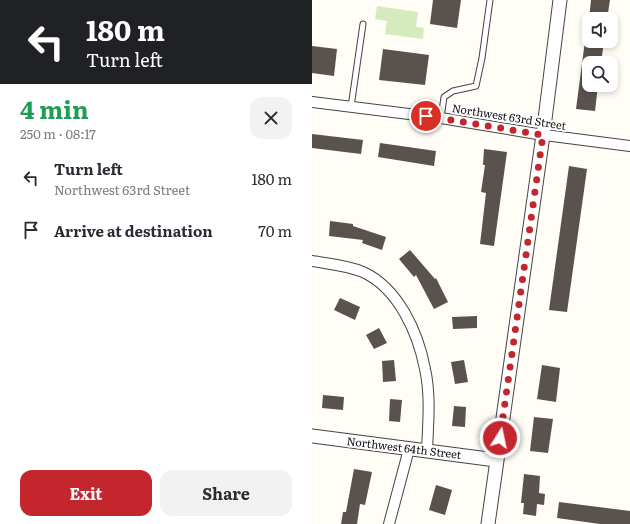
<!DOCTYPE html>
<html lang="en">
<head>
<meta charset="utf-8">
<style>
  body { margin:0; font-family:Literata,serif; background:#f2f2f3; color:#2b2b33; height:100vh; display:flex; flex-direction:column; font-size:15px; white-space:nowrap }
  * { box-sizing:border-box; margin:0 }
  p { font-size:13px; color:#7c7c81 }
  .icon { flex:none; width:22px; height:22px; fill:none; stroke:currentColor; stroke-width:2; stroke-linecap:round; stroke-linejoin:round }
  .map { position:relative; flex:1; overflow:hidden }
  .drawer { display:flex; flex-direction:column; background:#fff; width:312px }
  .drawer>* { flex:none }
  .hud { background:#202124; color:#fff; overflow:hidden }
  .fabs { position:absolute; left:270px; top:12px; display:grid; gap:8px }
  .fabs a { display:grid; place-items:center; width:36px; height:36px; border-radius:8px; background:#fff; box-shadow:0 2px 6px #0003; font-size:20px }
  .pin { position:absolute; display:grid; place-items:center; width:34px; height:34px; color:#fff; margin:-17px; border:2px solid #fff; border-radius:50%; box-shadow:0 1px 4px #0007 }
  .me { position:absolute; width:44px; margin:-22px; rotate:10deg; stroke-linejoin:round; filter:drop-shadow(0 0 3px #0008) }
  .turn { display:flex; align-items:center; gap:14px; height:84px; padding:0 20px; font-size:18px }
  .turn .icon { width:52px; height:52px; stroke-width:2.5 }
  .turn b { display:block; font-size:28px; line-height:34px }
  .round { display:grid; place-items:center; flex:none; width:42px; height:42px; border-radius:12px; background:#f2f2f3 }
  .summary { display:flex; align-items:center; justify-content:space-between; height:68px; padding:0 20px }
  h1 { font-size:24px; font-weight:700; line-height:30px; color:#1e9e55 }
  .button { display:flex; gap:8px; margin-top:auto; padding:8px 20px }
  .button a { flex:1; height:46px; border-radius:12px; background:#c4262e; color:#fff; font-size:16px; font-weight:700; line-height:46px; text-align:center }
  .button a+a { background:#f2f2f3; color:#2b2b33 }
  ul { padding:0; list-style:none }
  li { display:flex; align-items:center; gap:12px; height:52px; padding:0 20px }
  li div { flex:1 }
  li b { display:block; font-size:15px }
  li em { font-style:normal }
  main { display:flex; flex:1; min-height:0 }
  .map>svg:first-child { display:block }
  .green { fill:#d5ebbd }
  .building { fill:#5a524d }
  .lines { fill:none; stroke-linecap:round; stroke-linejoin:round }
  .service-casing { stroke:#444; stroke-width:7 }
  .minor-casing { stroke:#444; stroke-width:12 }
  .tertiary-casing { stroke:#444; stroke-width:15 }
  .service { stroke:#fff; stroke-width:5 }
  .minor { stroke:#fff; stroke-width:10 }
  .tertiary { stroke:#fff; stroke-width:13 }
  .route { stroke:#c4262e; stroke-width:7; stroke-dasharray:0 12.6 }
  .labels { text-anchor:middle; stroke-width:4; stroke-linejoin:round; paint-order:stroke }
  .street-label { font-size:11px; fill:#111; stroke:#fff }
</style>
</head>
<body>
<main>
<section class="drawer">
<div class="hud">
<div class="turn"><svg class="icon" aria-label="left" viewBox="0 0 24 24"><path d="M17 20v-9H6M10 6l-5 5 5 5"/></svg><div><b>180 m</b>Turn left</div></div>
</div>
<div class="summary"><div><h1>4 min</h1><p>250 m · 08:17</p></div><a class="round"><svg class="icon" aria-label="close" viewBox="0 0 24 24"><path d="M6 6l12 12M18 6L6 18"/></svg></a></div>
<ul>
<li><svg class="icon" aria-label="left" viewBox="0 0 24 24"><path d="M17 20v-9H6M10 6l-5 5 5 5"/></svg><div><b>Turn left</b><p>Northwest 63rd Street</p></div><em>180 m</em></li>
<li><svg class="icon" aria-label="arrive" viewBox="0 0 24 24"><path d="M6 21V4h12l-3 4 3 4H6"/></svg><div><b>Arrive at destination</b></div><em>70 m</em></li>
</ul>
<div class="button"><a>Exit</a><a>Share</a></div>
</section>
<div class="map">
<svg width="318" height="524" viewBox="0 0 318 524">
  <rect width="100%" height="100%" fill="#fffdf5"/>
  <polygon class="green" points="65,6 106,12 104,27 112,28 111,39 73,34 75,21 63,19"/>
  <g class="building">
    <polygon points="121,0 149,0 145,28 118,24"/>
    <polygon points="279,0 298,0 295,19 277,19"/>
    <polygon points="273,41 292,41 289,63 277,63 277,85 286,85 283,111 264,109"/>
    <polygon points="0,46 25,49 22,76 0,73"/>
    <polygon points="71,49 117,55 113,85 67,80"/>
    <polygon points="0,134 51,140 49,154 0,148"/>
    <polygon points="68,143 124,151 122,166 66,157"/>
    <polygon points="172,149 195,152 182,246 168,244 174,193 169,192 173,165 171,165"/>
    <polygon points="257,166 275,169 255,312 237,310"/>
    <polygon points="18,221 41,224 41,226 74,237 70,250 50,243 51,240 17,236"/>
    <polygon points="98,250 123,279 124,278 136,302 122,309 104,275 102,277 87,259"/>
    <polygon points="28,298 48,307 43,320 22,310"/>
    <polygon points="165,316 165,328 141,329 140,317"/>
    <polygon points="67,328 75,343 62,349 54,335"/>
    <polygon points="82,360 84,381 71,382 70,361"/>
    <polygon points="152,360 156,382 143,384 139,362"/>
    <polygon points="230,365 248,368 244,402 225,399"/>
    <polygon points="11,395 32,397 31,410 10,408"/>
    <polygon points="78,399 90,400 88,422 77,421"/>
    <polygon points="142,406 154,407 153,427 140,426"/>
    <polygon points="222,417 241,419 236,453 218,451"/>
    <polygon points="42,469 60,472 53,505 48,504 45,524 29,524 31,512 34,512"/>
    <polygon points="212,474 228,476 227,493 233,494 232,505 225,504 224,516 211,514 212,503 209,503"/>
    <polygon points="124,485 140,490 133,515 117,510"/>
    <polygon points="247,502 318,511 318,524 288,524 245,518"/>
  </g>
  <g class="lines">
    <defs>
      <g id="service">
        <polyline points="39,107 51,24"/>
        <polyline points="129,118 132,97 141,91 164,86 170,58 178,0"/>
      </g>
      <g id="minor">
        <polyline points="0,102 129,118 225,134 318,146"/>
        <path d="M 0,261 C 17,264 34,265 51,272 C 86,288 106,332 113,369 C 119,396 116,424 115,451"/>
        <polyline points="77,524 97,449"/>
      </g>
      <g id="tertiary">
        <polyline points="0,436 184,460"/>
        <polyline points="176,524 231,135 248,0"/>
      </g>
    </defs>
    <use href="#service" class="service-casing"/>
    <use href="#minor" class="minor-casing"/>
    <use href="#tertiary" class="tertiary-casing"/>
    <use href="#service" class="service"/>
    <use href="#minor" class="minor"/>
    <use href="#tertiary" class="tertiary"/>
  </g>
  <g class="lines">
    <polyline class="route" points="114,116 231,135 188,438"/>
  </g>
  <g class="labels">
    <g class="street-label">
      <text transform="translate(197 117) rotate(9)" y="4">Northwest 63rd Street</text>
      <text transform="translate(92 448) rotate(7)" y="4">Northwest 64th Street</text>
    </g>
  </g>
</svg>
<div class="fabs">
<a><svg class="icon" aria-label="sound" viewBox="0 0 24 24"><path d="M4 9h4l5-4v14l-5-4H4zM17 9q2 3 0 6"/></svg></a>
<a><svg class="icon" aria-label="search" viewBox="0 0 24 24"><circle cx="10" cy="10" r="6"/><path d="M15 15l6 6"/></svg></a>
</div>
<div class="pin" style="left:114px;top:116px;background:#d93025"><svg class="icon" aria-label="arrive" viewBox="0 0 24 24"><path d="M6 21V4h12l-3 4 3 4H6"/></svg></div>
<svg class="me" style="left:188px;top:438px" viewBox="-20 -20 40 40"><circle r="17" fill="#c4262e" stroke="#fff" stroke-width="3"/><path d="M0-11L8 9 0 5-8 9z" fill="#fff"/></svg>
</div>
</main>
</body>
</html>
